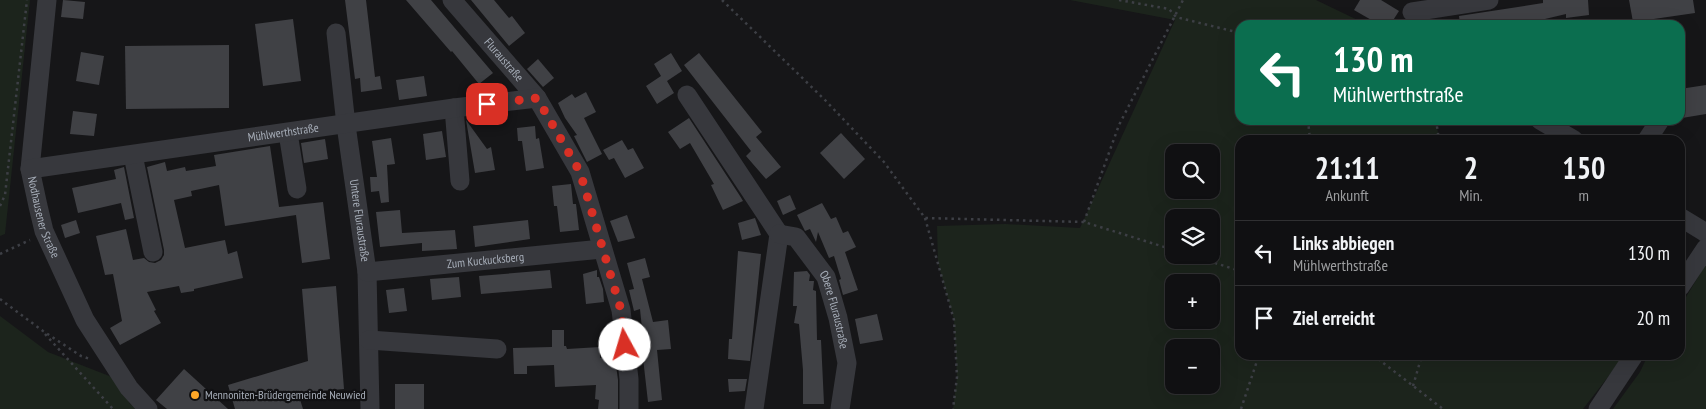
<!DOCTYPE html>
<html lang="de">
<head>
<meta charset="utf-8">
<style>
  body { margin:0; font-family:"PT Sans Narrow",sans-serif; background:#19191b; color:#f1f3f6; height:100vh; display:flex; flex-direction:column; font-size:19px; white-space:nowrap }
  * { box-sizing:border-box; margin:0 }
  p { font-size:16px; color:#9c9d9f }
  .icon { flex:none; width:28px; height:28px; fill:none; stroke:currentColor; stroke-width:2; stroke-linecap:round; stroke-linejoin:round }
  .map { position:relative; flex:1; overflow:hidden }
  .panel { position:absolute; left:1235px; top:135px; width:450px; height:225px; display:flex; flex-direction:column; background:#101012; border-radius:15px; box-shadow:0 5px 20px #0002,0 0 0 1px #303032 }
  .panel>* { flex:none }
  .guide { position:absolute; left:1235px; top:20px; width:450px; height:105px; border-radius:15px; box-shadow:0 5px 20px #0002,0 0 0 1px #303032; background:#0b6e4f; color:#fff; overflow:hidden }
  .buttons { position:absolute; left:1165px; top:144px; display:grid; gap:10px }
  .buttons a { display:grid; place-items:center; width:55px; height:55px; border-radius:10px; background:#101012; box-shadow:0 5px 20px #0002,0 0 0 1px #303032; font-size:25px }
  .pin { position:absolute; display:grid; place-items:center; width:42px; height:42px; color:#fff; margin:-21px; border-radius:10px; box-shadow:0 2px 8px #0006 }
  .me { position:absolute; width:55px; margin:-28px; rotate:354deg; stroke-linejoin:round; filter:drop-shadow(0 0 4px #0008) }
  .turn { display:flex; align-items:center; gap:18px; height:105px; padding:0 15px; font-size:22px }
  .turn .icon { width:65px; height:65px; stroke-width:2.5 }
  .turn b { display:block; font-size:35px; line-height:42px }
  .eta { display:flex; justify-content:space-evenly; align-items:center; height:85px; text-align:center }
  .eta b { font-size:30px; font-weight:700; line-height:35px }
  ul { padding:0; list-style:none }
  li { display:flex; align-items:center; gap:15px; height:65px; padding:0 15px; border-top:1px solid #303032 }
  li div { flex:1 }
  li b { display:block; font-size:19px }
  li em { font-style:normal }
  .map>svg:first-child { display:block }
  .green { fill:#1c241c; fill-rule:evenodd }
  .building { fill:#404145 }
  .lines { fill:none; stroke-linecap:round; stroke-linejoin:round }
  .path { stroke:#3d3f45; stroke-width:2.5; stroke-dasharray:2.5 4; stroke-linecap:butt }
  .minor { stroke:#37383d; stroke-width:19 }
  .route { stroke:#d93025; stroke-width:9; stroke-dasharray:0 16.2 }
  .poi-dot { fill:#ffa727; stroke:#111113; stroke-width:2 }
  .labels { text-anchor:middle; stroke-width:4.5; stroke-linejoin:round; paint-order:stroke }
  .street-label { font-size:12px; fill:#a7aeb9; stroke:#111113 }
  .poi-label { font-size:12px; fill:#a7aeb9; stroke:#111113; text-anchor:start }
</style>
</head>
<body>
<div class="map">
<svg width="1706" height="409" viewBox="0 0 1706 409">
  <rect width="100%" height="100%" fill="#161618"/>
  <g class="green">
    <polygon points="0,0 30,0 5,234 0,236"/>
    <path d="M 1070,0 L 1316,0 L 1368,25 L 1240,25 L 1240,120 L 1436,120 L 1439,140 L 1240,140 L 1240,355 L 1625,355 L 1583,409 L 953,409 L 957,377 L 954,320 L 938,263 L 937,226 L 1005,224 L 1080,228 L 1175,20 ZM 1174,152 L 1211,152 L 1211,190 L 1174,190 ZM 1174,218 L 1211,218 L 1211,255 L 1174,255 ZM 1174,282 L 1211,282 L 1211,320 L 1174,320 ZM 1174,348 L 1211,348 L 1211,385 L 1174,385 Z"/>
    <polygon points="1706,264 1706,409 1613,409 1640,372 1648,355 1680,355 1680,307"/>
    <polygon points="0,316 48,352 117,379 130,404 137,409 0,409"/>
  </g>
  <g class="building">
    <polygon points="63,0 85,2 83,19 61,17"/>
    <polygon points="345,0 366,0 375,77 380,76 382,89 361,92 360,78 355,79"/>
    <polygon points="406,0 431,0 493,73 479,84 452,51 451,52"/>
    <polygon points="471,0 494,0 509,18 512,16 525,33 509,46"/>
    <polygon points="1360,0 1381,0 1399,11 1390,25 1380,25 1354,10"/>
    <polygon points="1543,0 1588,0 1589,15 1566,18 1566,14 1520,25 1460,25 1459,16 1543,3"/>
    <polygon points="1629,0 1693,0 1695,13 1633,22"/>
    <polygon points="293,19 301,81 263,86 255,24"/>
    <polygon points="229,45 229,108 126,109 125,46"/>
    <polygon points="81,52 104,56 99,85 76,81"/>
    <polygon points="671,53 682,71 667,81 674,93 657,104 646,86 661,76 654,64"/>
    <polygon points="699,53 762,132 756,137 781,167 766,179 746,156 751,151 684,65"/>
    <polygon points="538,59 554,78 543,87 527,69"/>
    <polygon points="424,76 427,96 399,100 396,80"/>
    <polygon points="1706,85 1706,114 1682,118 1680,89"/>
    <polygon points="586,92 596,112 584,118 602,154 587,162 574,136 577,135 565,118 558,103 572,94 575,98"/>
    <polygon points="73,111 97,114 94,136 70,134"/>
    <polygon points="689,118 740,196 743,201 723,210 711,185 714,184 690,143 680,149 668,132"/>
    <polygon points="466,120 487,149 491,147 495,170 475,173"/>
    <polygon points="535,126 536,139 539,138 544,168 526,171 522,141 518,141 517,128"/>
    <polygon points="442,131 446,157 426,160 423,134"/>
    <polygon points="841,133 865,159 844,179 820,153"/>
    <polygon points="391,138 395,164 387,165 389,202 381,203 379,191 371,192 370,177 377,177 372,141"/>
    <polygon points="325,139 328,159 304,163 301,143"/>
    <polygon points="622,140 628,150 633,148 644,168 625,178 614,158 609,160 603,150"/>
    <polygon points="270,146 279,207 323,202 330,259 302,263 296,215 225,226 219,185 191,191 192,196 174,200 185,248 225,240 228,254 237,251 243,278 194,289 194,291 181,293 179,286 147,292 156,310 154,311 161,323 120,345 110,328 122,321 113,274 105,275 96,236 126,229 133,260 144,258 149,262 155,263 161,260 164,255 164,250 147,167 165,162 167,171 185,167 186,171 216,166 214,155"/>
    <polygon points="124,167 134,218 125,220 121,203 78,213 72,188 116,179 114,170"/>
    <polygon points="571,184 573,204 576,204 579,230 560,232 557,206 554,206 552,186"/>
    <polygon points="790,195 796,209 783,215 777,201"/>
    <polygon points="822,203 831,219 836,217 843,233 848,231 856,247 845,252 858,290 843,295 839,280 841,279 834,256 829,258 818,232 816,242 810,229 805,231 797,215"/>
    <polygon points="400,210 402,233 455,230 457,249 422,251 422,243 380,247 376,212"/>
    <polygon points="627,215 635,238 618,242 610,221"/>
    <polygon points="755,218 761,235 742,240 738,223"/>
    <polygon points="76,220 80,233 65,238 61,225"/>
    <polygon points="528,220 530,239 475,247 473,226"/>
    <polygon points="738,251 761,254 750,361 728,359 729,339 732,339"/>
    <polygon points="645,258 650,277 642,279 653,322 668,320 671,349 657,350 662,400 648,402 643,358 645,358 640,309 634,311 629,290 634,289 627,263"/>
    <polygon points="550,270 552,288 481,294 479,276"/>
    <polygon points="597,270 597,277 599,277 603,289 604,302 586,304 583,274"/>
    <polygon points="807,271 810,275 809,281 814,281 813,290 816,291 817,340 821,340 824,404 803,404 803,370 799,324 794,323 797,306 793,306 794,272"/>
    <polygon points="459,277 461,297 432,300 430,279"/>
    <polygon points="336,286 344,389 298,393 303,409 235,409 228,385 308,361 302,289"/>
    <polygon points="404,288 407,311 389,313 386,290"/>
    <polygon points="877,314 883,340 860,344 855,319"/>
    <polygon points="552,330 564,330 564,346 566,346 567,349 600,347 600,358 615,358 618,380 618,409 598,409 599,400 595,399 596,385 555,387 554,365 527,366 527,374 514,374 513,348 552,347"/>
    <polygon points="184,369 228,409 167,409 156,400"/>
    <polygon points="728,379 747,379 745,391 729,392"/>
    <rect x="395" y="384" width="29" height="25"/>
  </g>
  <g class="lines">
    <g class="path">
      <polyline points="722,0 825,100 884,162 925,218 1084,222 1174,250"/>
      <polyline points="1119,0 1169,9 1176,17 1240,33"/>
      <polyline points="1308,120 1310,140"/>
      <polyline points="1436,120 1439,140"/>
      <polyline points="0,206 5,195 27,0"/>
      <polyline points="925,218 954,320 957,377 953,409"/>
      <polyline points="1084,222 1119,125 1183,0"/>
      <polyline points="0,254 30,240"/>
      <polyline points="1190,255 1240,271"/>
      <polyline points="0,299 43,331 81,356 90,359"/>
      <polyline points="45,334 113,409"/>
      <polyline points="1373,355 1443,409"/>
      <polyline points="1413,386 1422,355"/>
      <polyline points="1241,409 1259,355"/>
    </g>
    <g class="minor">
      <path id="s1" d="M 47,0 L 30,169 L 38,206 L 44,231 L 85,320 L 129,388 L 148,409"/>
      <path id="s2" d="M 452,0 L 537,98 L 580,172 L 621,310 L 629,379 L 629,409"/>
      <polyline points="1412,12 1489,0"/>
      <path id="s3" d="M 336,33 L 346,125 L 367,272 L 370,409"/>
      <polyline points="687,95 779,234 754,409"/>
      <polyline points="454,108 460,181"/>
      <polyline points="1540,120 1574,140"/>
      <polyline points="288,133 297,189"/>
      <polyline points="1647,140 1660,120"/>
      <polyline points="133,155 153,252"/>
      <path id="s4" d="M 30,169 L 454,108 L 537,98"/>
      <polyline points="1680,217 1706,233"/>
      <path id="s5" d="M 779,234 L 796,237 L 826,277 L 838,318 L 847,363 L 840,409"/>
      <path id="s6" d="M 367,272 L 602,249"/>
      <polyline points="1680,287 1706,248"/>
      <polyline points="369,340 497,349"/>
      <polyline points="1598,409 1634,355"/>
    </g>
  </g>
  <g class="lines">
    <polyline class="route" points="487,104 537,98 580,172 621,310 625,345"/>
  </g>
  <circle class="poi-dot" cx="195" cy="395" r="5"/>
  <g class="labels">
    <g class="street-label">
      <text dy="4" stroke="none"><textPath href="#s2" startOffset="79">Fluraustraße</textPath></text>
      <text dy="4" stroke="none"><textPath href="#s4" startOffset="256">Mühlwerthstraße</textPath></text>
      <text dy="4" stroke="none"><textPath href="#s1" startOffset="220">Nodhausener Straße</textPath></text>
      <text dy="4" stroke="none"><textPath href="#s3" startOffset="189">Untere Fluraustraße</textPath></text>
      <text dy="4" stroke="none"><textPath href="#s6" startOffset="119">Zum Kuckucksberg</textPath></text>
      <text dy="4" stroke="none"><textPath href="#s5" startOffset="101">Obere Fluraustraße</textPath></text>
    </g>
    <g class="poi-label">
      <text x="205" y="399">Mennoniten-Brüdergemeinde Neuwied</text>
    </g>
  </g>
</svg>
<div class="buttons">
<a><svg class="icon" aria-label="search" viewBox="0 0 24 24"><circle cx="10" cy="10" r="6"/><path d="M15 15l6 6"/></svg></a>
<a><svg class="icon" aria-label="layers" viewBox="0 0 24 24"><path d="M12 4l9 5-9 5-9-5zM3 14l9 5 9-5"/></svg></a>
<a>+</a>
<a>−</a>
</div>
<div class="pin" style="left:487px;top:104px;background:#d93025"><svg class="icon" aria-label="arrive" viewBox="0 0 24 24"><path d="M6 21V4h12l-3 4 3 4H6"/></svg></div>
<svg class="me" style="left:625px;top:345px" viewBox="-20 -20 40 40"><circle r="19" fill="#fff"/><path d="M0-13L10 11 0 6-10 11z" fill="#d93025"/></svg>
<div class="guide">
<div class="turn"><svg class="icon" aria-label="left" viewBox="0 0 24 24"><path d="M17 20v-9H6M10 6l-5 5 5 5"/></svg><div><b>130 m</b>Mühlwerthstraße</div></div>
</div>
<section class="panel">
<div class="eta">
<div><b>21:11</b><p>Ankunft</p></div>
<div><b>2</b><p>Min.</p></div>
<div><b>150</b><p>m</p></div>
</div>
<ul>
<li><svg class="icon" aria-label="left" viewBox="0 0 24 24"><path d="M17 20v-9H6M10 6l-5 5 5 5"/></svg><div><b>Links abbiegen</b><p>Mühlwerthstraße</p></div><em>130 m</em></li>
<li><svg class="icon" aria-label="arrive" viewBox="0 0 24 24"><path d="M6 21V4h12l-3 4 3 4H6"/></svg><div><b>Ziel erreicht</b></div><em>20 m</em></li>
</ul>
</section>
</div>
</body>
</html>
